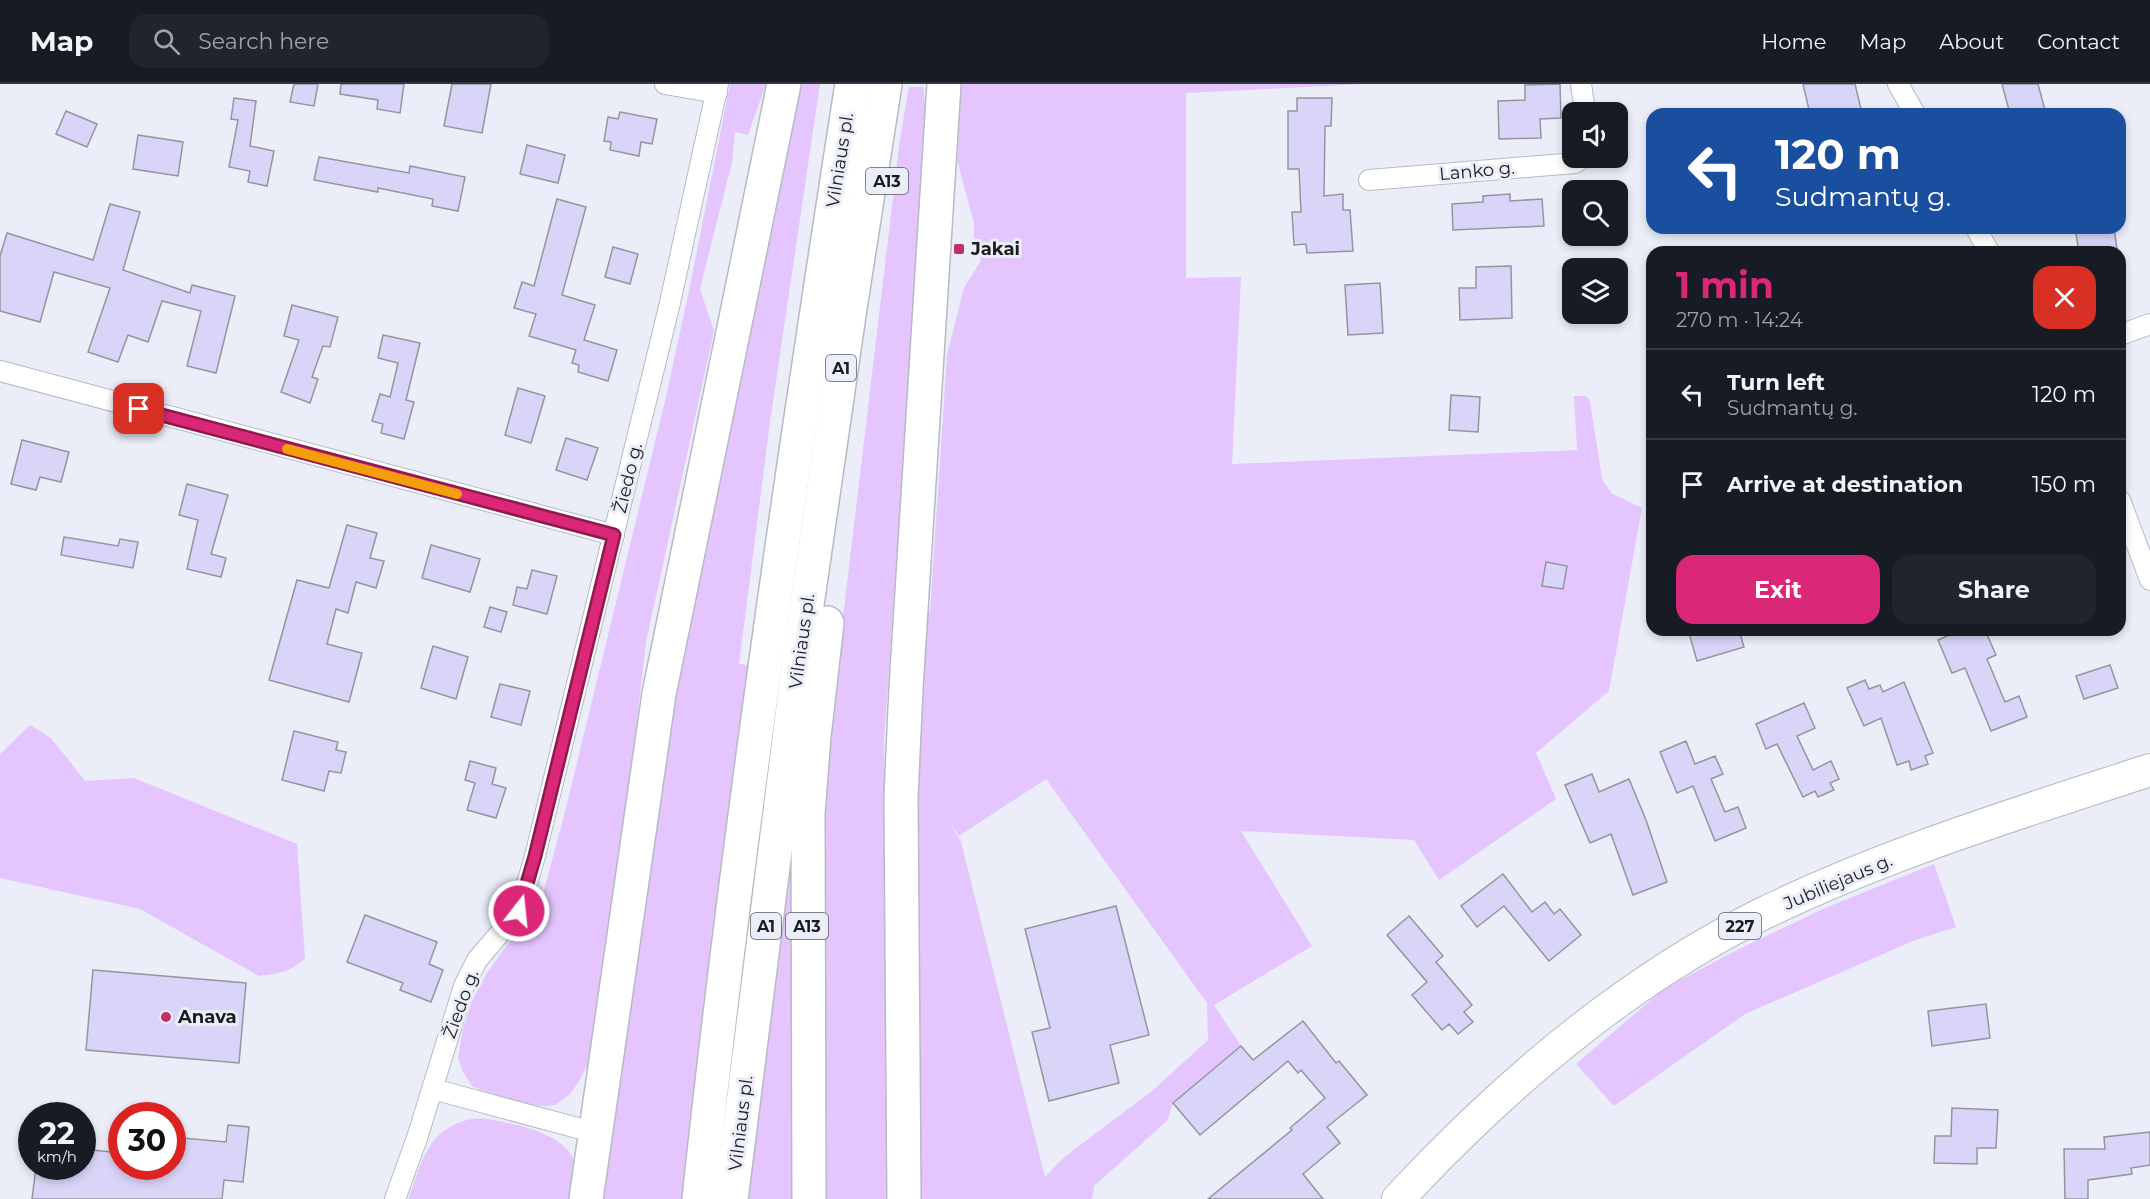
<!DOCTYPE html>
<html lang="en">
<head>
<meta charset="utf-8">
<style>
  body { margin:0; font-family:Montserrat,sans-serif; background:#20242c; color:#f1f3f6; height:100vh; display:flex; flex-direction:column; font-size:22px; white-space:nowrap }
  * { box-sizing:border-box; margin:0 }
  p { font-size:20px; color:#9ea1a6 }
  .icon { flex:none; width:33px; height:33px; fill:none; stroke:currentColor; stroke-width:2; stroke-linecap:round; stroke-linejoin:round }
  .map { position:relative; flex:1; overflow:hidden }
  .side { position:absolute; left:1646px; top:162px; width:480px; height:390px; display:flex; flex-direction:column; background:#171b24; border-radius:18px; box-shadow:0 3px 9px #0003 }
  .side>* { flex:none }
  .banner { position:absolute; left:1646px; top:24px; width:480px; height:126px; border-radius:18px; box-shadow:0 3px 9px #0003; background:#1a4fa0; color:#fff; overflow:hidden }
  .tools { position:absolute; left:1562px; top:18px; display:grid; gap:12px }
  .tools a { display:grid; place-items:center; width:66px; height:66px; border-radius:12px; background:#171b24; box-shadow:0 3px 9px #0003; font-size:30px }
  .speed { position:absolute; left:18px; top:1018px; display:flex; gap:12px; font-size:30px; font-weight:700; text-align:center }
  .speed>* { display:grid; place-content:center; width:78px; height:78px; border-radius:50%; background:#171b24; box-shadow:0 3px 9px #0003; line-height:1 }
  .speed small { font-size:15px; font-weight:400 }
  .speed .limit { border:9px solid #d22; background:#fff; color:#111 }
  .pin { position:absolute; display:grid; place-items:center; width:51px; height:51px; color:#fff; margin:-26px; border-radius:12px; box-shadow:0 3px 9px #0006 }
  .me { position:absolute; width:66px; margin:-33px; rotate:16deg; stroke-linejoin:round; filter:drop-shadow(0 0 4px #0008) }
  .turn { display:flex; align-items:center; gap:21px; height:126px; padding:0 30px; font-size:27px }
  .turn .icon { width:78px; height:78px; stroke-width:2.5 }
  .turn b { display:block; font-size:42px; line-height:51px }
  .round { display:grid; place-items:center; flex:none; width:63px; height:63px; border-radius:18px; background:#20242c }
  .summary { display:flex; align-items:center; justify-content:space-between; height:102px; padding:0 30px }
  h1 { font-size:36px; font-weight:700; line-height:45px; color:#db2777 }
  .primary-button { display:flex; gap:12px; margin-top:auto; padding:12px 30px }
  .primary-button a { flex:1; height:69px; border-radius:18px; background:#db2777; color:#fff; font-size:24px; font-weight:700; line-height:69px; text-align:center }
  .primary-button a+a { background:#20242c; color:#f1f3f6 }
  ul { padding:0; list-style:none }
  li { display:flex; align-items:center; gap:18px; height:90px; padding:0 30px; border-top:2px solid #363941 }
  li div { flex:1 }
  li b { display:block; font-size:22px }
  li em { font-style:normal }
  header { display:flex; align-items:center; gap:36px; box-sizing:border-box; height:84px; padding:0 30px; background:#171b24; border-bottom:2px solid #363941 }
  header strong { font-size:28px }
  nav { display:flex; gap:33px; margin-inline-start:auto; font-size:21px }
  .search { width:420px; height:54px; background:#20242c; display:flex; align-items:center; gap:15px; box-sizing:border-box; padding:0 21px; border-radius:18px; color:#9ea1a6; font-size:22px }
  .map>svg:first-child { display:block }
  .green { fill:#e4c5fe; fill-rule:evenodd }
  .building { fill:#d9d5f8; stroke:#95949f; stroke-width:1.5 }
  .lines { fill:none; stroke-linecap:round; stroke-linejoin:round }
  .street-casing { stroke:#b6bac4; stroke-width:22 }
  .primary-casing { stroke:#b6bac4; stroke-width:34 }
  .highway-casing { stroke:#b6bac4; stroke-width:36 }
  .street { stroke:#fff; stroke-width:20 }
  .primary { stroke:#fff; stroke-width:32 }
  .highway { stroke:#fff; stroke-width:33 }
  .route-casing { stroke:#8e194d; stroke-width:15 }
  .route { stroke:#db2777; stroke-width:10 }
  .slow { stroke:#f59e0b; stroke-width:10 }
  .poi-dot { fill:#bf3263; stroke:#ebeef9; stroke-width:2 }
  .labels { text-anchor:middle; stroke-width:6; stroke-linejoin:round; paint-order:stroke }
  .shield { fill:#ebeef9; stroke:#595b61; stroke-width:1.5 }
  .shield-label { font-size:16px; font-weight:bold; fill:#1b1c20 }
  .street-label { font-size:18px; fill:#1b1c20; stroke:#ebeef9 }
  .poi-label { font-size:18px; font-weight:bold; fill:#1b1c20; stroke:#ebeef9; text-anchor:start }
</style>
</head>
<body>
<header>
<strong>Map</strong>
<div class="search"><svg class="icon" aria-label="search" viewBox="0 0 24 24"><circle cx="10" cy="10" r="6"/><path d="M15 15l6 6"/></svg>Search here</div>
<nav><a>Home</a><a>Map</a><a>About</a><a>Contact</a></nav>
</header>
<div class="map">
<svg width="2150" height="1115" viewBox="0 0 2150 1115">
  <rect width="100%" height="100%" fill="#ebeef9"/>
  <g class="green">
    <polygon points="730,0 766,0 748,51 735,48 732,78 700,205 714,247 646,558 615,824 592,971 580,996 570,1010 555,1021 545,1022 518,1019 490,1010 472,1002 463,988 458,974 462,949 472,917 485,892 506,862 520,846 543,810 566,724 666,313 691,197"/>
    <polygon points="797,0 820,0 770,338 739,580 836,592 900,55 909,3 923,3 925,19 907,321 884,658 890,1115 601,1115 688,530"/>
    <path d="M 962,0 L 1364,0 L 1186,9 L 1186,194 L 1241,193 L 1232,380 L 1577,366 L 1574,312 L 1586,312 L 1590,317 L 1602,395 L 1611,409 L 1642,424 L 1609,607 L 1536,669 L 1556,715 L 1439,796 L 1414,756 L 1241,747 L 1312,862 L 1214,921 L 1241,962 L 1173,1019 L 1167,1037 L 1094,1102 L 1092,1115 L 914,1115 L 914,636 L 921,531 L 930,527 L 947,271 L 964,204 L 980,178 L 982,159 L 974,167 L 974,139 L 957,76 ZM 1046,695 L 1207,919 L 1208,956 L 1152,1007 L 1063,1074 L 1045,1093 L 961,758 L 949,738 L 959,752 Z"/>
    <path d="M 30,641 L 51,654 L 85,697 L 134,694 L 297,760 L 305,874 C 291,888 278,890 259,892 L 140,825 L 0,794 L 0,670 Z"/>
    <polygon points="1934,780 1956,843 1913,857 1745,930 1614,1022 1576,980 1664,905 1733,868 1825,824"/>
    <path d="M 488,1035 C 518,1041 577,1050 577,1091 C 577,1099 575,1107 574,1115 L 408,1115 C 421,1082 426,1048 464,1037 C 471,1034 480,1035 488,1035 Z"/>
  </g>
  <g class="building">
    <polygon points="294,0 318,0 314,22 290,18"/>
    <polygon points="341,0 404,0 400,29 377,25 378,16 340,10"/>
    <polygon points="452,0 491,0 482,49 444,42"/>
    <polygon points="1560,0 1561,34 1540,35 1541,54 1499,55 1498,17 1525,16 1525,1"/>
    <polygon points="1803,0 1855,0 1861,25 1838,30 1810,30"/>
    <polygon points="2002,0 2038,0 2046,30 2010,30"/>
    <polygon points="234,14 256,17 250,62 274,67 267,102 248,98 250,87 229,83 238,36 231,35"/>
    <polygon points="1297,14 1332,14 1331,42 1325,42 1324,112 1343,110 1343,126 1350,126 1353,167 1307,169 1306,160 1294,161 1292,128 1301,128 1299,85 1288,85 1288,27 1297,27"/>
    <polygon points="66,27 97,40 87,63 56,50"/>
    <polygon points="620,28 657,35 652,60 641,58 639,72 610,66 611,58 604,57 608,33 618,35"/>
    <polygon points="138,51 183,58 178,92 133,85"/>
    <polygon points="527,61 565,71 558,99 520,90"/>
    <polygon points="319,73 409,89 410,82 465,93 458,127 432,122 433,115 378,104 378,108 314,96"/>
    <polygon points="1510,110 1510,117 1542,115 1544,142 1453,146 1452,120 1483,118 1483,112"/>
    <polygon points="557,115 586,123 562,211 595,221 584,256 617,266 608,297 578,288 579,281 572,279 576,266 529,252 536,230 514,224 522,198 534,202"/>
    <polygon points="110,120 140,128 123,186 190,209 192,201 235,212 216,289 187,282 201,227 162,217 148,258 128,251 118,278 88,268 110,204 54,188 40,238 0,227 0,172 7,149 93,176"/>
    <polygon points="2075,144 2114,144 2117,165 2103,168 2079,168"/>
    <polygon points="613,163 638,170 630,200 605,193"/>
    <polygon points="1511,182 1512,234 1460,236 1459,204 1476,204 1476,183"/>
    <polygon points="1380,199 1383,249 1348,251 1345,201"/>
    <polygon points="292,221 338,233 330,263 323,262 312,293 318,295 310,319 281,308 299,256 284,252"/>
    <polygon points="383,251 420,259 406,316 414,318 404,355 381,349 383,340 372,337 380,310 390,313 398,279 378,274"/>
    <polygon points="518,304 545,312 531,359 505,351"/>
    <polygon points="1451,311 1480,313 1478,348 1449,346"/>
    <polygon points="566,354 598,364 587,396 556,386"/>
    <polygon points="22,356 69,368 61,398 40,393 36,406 11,400"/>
    <polygon points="187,400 228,411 211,470 226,474 221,493 187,485 198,436 179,431"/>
    <polygon points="347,441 377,449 370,474 384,477 376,504 356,498 348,529 336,525 327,560 362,569 349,618 269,596 297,496 329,504"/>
    <polygon points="64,453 118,462 120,455 138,458 133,484 61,471"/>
    <polygon points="431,461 480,475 470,508 422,494"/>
    <polygon points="1546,478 1567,482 1563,505 1542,502"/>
    <polygon points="532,486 557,492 547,530 513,521 517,503 527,505"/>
    <polygon points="490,523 507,528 501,548 484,543"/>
    <polygon points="1699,546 1739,546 1744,563 1697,577 1689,549"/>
    <polygon points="1961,546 1985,546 1996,571 1987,575 2005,618 2019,612 2027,633 1991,647 1965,584 1952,589 1938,556"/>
    <polygon points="433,562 468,573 456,615 421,604"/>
    <polygon points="2110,581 2118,604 2084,615 2076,592"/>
    <polygon points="1865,596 1869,605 1880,601 1883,608 1904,598 1933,669 1925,672 1928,680 1911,686 1909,677 1897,681 1881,634 1864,642 1847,604"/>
    <polygon points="500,600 530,607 521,641 491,633"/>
    <polygon points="1804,619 1815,644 1797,652 1813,686 1831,677 1839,695 1830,699 1834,706 1818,713 1815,707 1803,713 1777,660 1766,665 1756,640"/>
    <polygon points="294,647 338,658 336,666 346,668 341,689 329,687 324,707 282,696"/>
    <polygon points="1686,657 1695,680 1715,672 1723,690 1711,695 1725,728 1738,723 1746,744 1715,757 1693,702 1677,709 1660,668"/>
    <polygon points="470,677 496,684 492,700 506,704 496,734 467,726 475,699 465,696"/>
    <polygon points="1592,690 1599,708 1629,695 1646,736 1667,798 1633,811 1611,750 1590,759 1565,701"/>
    <polygon points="1503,790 1532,828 1545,818 1554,830 1560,825 1581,851 1549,877 1504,822 1477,843 1461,822"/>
    <polygon points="1116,822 1149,951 1110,961 1119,999 1049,1017 1032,948 1050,944 1025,845"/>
    <polygon points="365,831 437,858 429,880 443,886 431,918 400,906 403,899 347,878"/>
    <polygon points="1409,832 1443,872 1436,878 1472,921 1464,928 1473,938 1458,950 1449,940 1442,946 1412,911 1427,898 1387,851"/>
    <polygon points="93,886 246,899 239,979 86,966"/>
    <polygon points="1986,920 1990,954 1932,962 1928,927"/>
    <polygon points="1303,937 1336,979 1339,977 1367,1011 1327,1043 1340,1059 1303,1090 1323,1115 1208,1115 1292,1046 1290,1044 1325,1014 1301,986 1298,989 1288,977 1200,1051 1173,1019 1241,962 1253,976"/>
    <polygon points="1952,1024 1998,1026 1996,1064 1977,1064 1977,1080 1934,1079 1935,1052 1951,1052"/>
    <polygon points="228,1041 249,1043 243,1098 224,1096 222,1115 32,1115 36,1083 82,1083 82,1065 122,1069 122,1083 172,1083 172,1074 181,1075 183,1054 226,1058"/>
    <polygon points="2150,1048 2150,1081 2131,1084 2132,1090 2088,1096 2088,1115 2065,1115 2064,1065 2105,1065 2104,1053"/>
  </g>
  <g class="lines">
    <defs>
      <g id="street">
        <polyline points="665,0 717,9"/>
        <polyline points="1581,0 1585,28"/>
        <polyline points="1898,0 1915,30"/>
        <polyline points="1369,96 1575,79 1583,74"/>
        <polyline points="1976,144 1989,168"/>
        <polyline points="2120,251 2150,240"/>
        <polyline points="0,287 614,451"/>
        <polyline points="2120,416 2150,496"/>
        <polyline points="433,1005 596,1049"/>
        <polyline points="395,1115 417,1054 464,902 477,876 519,827 535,772 669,223 718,0"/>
      </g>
      <path id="primary" d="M 1398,1115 C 1502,1003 1621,900 1760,831 C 1884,770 2019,729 2150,686"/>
      <g id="highway">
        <polyline points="586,1115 659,610 784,0"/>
        <path d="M 699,1115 C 739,742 794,371 852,0"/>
        <polyline points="731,1115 800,569 850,224 885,0"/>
        <polyline points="809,1115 808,730 814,652 827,539"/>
        <polyline points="904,1115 901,713 906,604 944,0"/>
      </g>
    </defs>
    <use href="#street" class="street-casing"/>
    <use href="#primary" class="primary-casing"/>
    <use href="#highway" class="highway-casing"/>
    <use href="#street" class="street"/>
    <use href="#primary" class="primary"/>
    <use href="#highway" class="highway"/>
  </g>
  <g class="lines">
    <defs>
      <polyline id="route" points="139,325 614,451 535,772 519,827"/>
    </defs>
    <use href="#route" class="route-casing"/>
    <use href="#route" class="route"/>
    <polyline class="slow" points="287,365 457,410"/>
  </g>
  <g class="poi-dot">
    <rect x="953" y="159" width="12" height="12" rx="3"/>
    <circle cx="166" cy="933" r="6"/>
  </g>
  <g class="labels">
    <g class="shield">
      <rect x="866" y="84" width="42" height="26" rx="4.5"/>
      <rect x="826" y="271" width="30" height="26" rx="4.5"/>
      <rect x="751" y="829" width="30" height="26" rx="4.5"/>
      <rect x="786" y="829" width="42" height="26" rx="4.5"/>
      <rect x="1719" y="829" width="42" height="26" rx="4.5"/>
    </g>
    <g class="shield-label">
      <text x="887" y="103">A13</text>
      <text x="841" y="290">A1</text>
      <text x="766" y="848">A1</text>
      <text x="807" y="848">A13</text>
      <text x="1740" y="848">227</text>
    </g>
    <g class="street-label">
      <text transform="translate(840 76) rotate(-81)" y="6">Vilniaus pl.</text>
      <text transform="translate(1477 87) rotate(-5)" y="6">Lanko g.</text>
      <text transform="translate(628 394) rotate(-76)" y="6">Žiedo g.</text>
      <text transform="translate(802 557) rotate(-82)" y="6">Vilniaus pl.</text>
      <text transform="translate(1838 798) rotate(-23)" y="6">Jubiliejaus g.</text>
      <text transform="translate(461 920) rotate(-70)" y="6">Žiedo g.</text>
      <text transform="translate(741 1039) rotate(-83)" y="6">Vilniaus pl.</text>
    </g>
    <g class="poi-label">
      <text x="971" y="171">Jakai</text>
      <text x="178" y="939">Anava</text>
    </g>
  </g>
</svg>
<div class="tools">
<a><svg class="icon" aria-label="sound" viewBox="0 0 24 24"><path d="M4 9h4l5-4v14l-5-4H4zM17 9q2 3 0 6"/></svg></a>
<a><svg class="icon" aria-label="search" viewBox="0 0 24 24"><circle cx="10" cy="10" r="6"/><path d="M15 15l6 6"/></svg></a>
<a><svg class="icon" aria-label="layers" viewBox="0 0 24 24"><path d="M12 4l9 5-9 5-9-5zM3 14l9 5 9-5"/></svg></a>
</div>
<div class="speed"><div>22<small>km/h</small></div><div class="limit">30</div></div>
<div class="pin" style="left:139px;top:325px;background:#d93025"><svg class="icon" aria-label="arrive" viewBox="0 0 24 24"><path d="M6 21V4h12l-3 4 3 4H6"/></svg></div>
<svg class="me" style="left:519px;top:827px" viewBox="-20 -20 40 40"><circle r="17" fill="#db2777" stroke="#fff" stroke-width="3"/><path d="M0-11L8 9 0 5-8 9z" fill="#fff"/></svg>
<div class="banner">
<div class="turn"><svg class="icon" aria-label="left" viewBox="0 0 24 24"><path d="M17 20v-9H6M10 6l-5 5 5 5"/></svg><div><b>120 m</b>Sudmantų g.</div></div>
</div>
<section class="side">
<div class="summary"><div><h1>1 min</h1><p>270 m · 14:24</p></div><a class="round" style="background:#d93025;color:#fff"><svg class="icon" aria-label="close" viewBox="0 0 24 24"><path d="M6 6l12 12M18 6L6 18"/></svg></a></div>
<ul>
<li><svg class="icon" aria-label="left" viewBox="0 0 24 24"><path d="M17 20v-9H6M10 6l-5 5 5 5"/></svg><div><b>Turn left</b><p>Sudmantų g.</p></div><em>120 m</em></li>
<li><svg class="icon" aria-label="arrive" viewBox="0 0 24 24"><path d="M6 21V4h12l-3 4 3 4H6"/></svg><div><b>Arrive at destination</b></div><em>150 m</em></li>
</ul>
<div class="primary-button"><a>Exit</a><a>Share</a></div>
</section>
</div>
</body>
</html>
